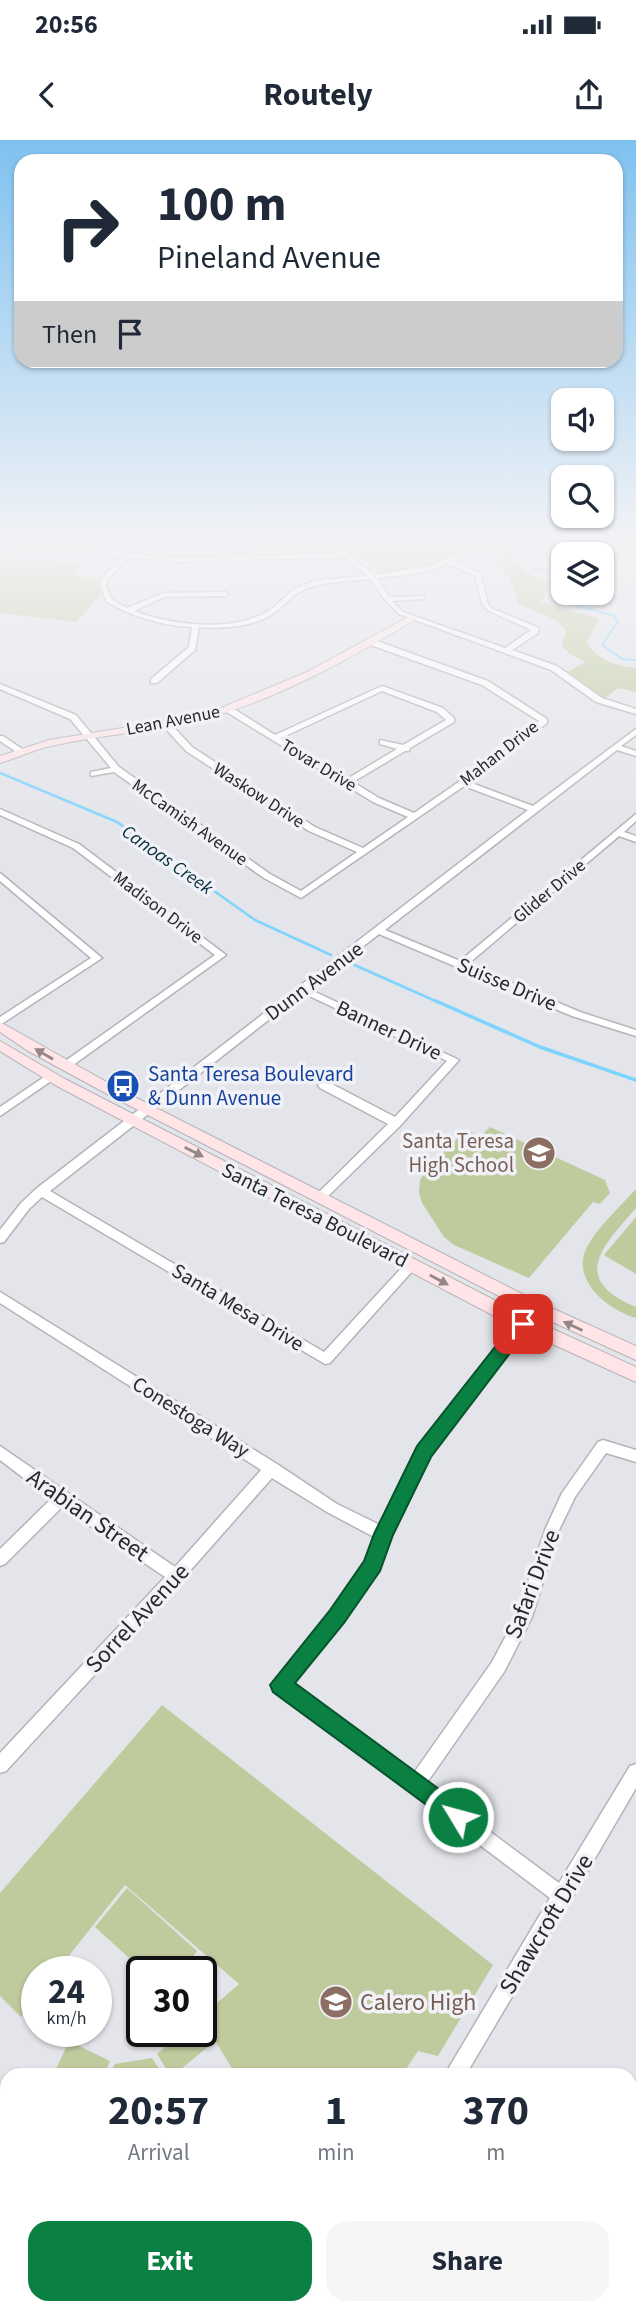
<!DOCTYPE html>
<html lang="en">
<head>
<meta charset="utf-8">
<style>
  body { margin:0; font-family:"Source Sans 3",sans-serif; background:#f6f6f7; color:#1f2937; height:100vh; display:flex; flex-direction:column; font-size:26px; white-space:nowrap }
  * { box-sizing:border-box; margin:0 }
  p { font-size:23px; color:#747a83 }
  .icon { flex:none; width:38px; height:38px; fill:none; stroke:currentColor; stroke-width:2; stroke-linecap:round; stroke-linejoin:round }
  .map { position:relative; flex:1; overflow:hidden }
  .details { position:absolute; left:0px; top:1928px; width:637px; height:247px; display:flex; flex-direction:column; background:#fff; border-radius:21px 21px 0 0; box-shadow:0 2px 5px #0004 }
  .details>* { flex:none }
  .guide { position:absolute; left:14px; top:14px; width:609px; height:214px; border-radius:21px; box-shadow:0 2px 5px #0004; background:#fff; color:#1f2937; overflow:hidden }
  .controls { position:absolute; left:551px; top:248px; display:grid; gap:14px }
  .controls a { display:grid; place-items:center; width:63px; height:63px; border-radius:14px; background:#fff; box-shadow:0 2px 5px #0004; font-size:35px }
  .speed { position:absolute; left:21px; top:1816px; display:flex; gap:14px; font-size:35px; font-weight:700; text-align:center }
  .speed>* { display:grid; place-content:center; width:91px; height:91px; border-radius:50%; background:#fff; box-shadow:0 2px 5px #0004; line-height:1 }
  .speed small { font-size:18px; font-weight:400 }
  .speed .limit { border:4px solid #111; border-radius:10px; background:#fff; color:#111 }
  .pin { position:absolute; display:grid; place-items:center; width:60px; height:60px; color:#fff; margin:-30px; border-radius:14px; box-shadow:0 4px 10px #0006 }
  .me { position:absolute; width:77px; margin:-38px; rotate:307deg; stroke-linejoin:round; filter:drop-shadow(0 0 5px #0008) }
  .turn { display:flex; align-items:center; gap:24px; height:147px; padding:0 28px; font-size:32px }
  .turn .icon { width:91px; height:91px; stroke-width:2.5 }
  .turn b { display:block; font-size:49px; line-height:60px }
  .then { display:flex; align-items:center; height:66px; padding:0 28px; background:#0003; gap:14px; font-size:26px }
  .eta { display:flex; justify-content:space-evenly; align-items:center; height:119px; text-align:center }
  .eta b { font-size:42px; font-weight:700; line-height:49px }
  .button { display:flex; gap:14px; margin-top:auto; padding:14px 28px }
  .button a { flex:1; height:80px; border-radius:21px; background:#0b8043; color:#fff; font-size:28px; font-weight:700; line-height:80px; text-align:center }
  .button a+a { background:#f6f6f7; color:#1f2937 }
  .status { display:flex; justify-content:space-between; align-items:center; height:49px; padding:0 35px; background:#fff; direction:ltr }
  .status svg { height:19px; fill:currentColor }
  header { display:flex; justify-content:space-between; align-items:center; height:91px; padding:0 28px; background:#fff; font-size:32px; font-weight:700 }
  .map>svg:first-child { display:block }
  .green { fill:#bfcb9d }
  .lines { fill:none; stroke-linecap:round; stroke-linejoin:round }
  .stream-far2 { stroke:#7fd4fd; stroke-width:2 }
  .stream-far1 { stroke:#7fd4fd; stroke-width:2.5 }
  .stream { stroke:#7fd4fd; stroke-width:3.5 }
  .street-casing { stroke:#b3b3b8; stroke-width:3 }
  .secondary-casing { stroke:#b3b3b8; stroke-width:2 }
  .street { fill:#fff; fill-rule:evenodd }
  .secondary { fill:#ffe5e7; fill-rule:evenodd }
  .oneway { fill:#948788 }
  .route { fill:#0b8043; stroke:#07532c; stroke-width:2 }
  .labels { text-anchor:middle; stroke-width:7; stroke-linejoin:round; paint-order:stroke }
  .far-street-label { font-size:18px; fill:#28292a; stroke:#f1f2f7 }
  .far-water-label { font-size:19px; font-style:italic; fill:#052e3e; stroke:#f1f2f7 }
  .street-label { font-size:21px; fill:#28292a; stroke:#f1f2f7 }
  .transit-label { font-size:21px; fill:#164399; stroke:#f1f2f7; text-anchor:start }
  .education-label { font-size:21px; fill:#785e54; stroke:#f1f2f7; text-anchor:end }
  .near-street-label { font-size:24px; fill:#28292a; stroke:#f1f2f7 }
  .near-education-label { font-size:24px; fill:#785e54; stroke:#f1f2f7; text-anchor:start }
</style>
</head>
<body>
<div class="status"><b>20:56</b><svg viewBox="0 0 49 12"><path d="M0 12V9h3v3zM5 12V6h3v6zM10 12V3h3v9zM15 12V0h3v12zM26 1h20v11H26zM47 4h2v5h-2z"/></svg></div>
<header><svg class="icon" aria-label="back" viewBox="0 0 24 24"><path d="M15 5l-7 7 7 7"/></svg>Routely<svg class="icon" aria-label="share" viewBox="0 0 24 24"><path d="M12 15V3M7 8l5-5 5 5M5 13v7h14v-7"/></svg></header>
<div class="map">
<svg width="636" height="2174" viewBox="0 0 636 2174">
  <rect width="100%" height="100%" fill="#e4e5ea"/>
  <g class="green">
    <path d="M 368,398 L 413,398 L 423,403 L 463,405 L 486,399 L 509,405 C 514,430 531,435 552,443 L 541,462 L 600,479 L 586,502 C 597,520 616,526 636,528 L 636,552 L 618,548 L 605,558 L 568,532 L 586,522 L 570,514 L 562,506 L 566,491 L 556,480 L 518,464 L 509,436 L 494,423 L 501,415 L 493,405 L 462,410 L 430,426 L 383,433 L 352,413 L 370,410 Z"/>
    <polygon points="0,411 5,411 6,421 45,420 83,424 72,436 100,439 98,445 102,454 76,482 0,473"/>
    <polygon points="490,987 605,1040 610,1053 600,1064 593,1062 529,1138 454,1105 444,1097 422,1063 419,1053 420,1040 426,1030 466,990 481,996"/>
    <path d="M 636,1049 L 636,1068 C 604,1105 568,1139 636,1167 L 636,1178 C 608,1170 570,1140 587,1107 C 598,1086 620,1067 636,1049 Z"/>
    <polygon points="636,1077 636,1134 604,1115"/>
    <polygon points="162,1565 493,1825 438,1916 418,1911 402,1935 236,1935 201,1877 239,1844 125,1745 56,1832 37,1832 37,1856 21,1877 0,1856 0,1753"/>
    <polygon points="127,1748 197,1811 181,1832 142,1832 142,1850 130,1839 139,1827 95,1787"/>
    <polygon points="201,1891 210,1905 174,1935 170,1935 157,1914 183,1892"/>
    <polygon points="69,1901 110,1921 104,1935 69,1935 56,1929"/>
    <polygon points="152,1918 163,1935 109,1935 115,1924"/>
  </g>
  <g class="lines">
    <g class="stream-far2">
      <polyline points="426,398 448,402 468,398"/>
      <polyline points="521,398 533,427 564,439"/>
      <polyline points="564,450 557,458 559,461 615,476 618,482 602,505 622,519 636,520"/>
    </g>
    <g class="stream-far1">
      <polyline points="0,633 117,682 255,780 331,815"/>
      <polyline points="350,823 440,863"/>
    </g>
    <polyline class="stream" points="436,861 540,907 636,940"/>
    <defs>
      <g id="street">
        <path d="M 89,398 L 96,398 L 83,409 L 154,416 L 171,398 L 177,398 L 160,416 L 177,418 L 340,413 L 331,398 L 337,398 L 345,411 L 374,435 L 430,426 L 467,411 L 471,411 L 471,413 L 453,421 L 480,433 L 488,464 L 491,468 L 539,488 L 538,493 L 512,510 L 557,526 L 602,558 L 636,569 L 636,574 L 596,562 L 551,530 L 399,474 L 385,460 L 370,439 C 354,441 319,442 305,449 C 293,454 285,465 274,473 C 254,487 223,489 199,487 L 195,510 L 157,543 L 151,543 L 151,539 L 189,507 L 192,487 C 162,486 133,477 107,462 L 100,445 L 104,436 L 123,417 L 53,410 L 0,411 L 0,407 L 53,406 L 76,408 ZM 129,417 L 177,422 L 344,417 L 368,436 C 348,438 320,438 303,445 C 287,451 278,467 263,474 C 225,492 172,485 134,471 L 164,457 L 225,456 L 228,454 L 225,452 L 163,453 L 127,468 L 112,460 L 106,445 L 109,438 ZM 447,424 L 475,435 L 482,464 L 487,470 L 531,490 L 505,508 L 403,472 L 392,461 L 422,459 L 425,457 L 424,456 L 389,457 L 377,438 C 401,435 425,434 447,424 Z"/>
        <path d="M 368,500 L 374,500 L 488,541 L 547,579 L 547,583 L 469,642 L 533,666 L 636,589 L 636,595 L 621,606 L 636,611 L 636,616 L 617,610 L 385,790 L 460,821 L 636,674 L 636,681 L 624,692 L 636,696 L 636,702 L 619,696 L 468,824 L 580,872 L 636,890 L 636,896 L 572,876 L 379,794 L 309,849 L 459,920 L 400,986 L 324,1060 L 320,1061 L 314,1057 L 388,984 L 320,948 L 318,945 L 320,942 L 328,942 L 395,977 L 447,921 L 303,853 L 50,1051 L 324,1212 L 407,1122 L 415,1122 L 417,1125 L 415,1128 L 330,1223 L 325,1224 L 42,1057 L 29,1069 L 4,1102 L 0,1103 L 0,1090 L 21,1063 L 37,1048 L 528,670 L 464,646 L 301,758 L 264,738 L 114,632 L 91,636 L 91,632 L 111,628 L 70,579 L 0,549 L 0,544 L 76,575 L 119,627 L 270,734 L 301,751 L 357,712 L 309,691 L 186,611 L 163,586 L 163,582 L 169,582 L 192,607 L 315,687 L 363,708 L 408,677 L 373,662 L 225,571 L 225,567 L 231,567 L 275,595 L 382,546 L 443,568 L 454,578 L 454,582 L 410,608 L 409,611 L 405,611 L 353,642 L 379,658 L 414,673 L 460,641 L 539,581 L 482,545 L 368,504 ZM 382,551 L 437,572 L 446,580 L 403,605 L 380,600 L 380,604 L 397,609 L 347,639 L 281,598 Z"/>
        <polygon points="0,596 3,596 25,611 18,613 0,601"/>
        <polygon points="0,669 79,704 226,815 69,928 61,928 60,926 61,924 215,815 73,708 0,675"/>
        <polygon points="0,733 102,818 0,885 0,877 91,818 0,741"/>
        <polygon points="50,933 54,935 55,937 54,939 0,976 0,967"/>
        <polygon points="0,1152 277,1324 337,1364 380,1385 419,1308 518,1179 528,1179 530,1183 528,1187 429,1316 390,1395 377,1430 343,1482 292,1544 413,1634 492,1522 517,1475 545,1390 562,1353 598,1302 603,1300 636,1310 636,1322 606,1313 575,1357 559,1390 532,1477 504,1532 426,1644 559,1743 630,1626 636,1624 636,1648 569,1763 567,1764 465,1936 444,1936 550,1758 275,1550 273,1545 275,1540 331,1472 366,1422 374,1397 327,1372 272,1338 181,1441 6,1631 0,1633 0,1613 165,1437 62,1367 5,1424 0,1426 0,1409 51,1359 0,1320 0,1306 175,1427 261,1330 0,1163"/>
        <polygon points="636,2054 636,2084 630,2086 630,2056"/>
        <polygon points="299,2168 321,2168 318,2174 296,2174"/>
        <polygon points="578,2168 600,2168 597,2174 575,2174"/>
      </g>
      <g id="secondary">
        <path d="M 412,475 L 416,478 L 415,480 C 349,519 282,557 208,578 C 156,592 103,594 51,606 C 33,610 17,618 0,623 L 0,616 L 49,600 L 178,579 L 221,568 L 307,532 Z"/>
        <polygon points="0,882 119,949 536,1161 636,1206 636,1220 524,1169 109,955 28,911 0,892"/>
        <polygon points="0,901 65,939 529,1178 636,1227 636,1242 517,1188 55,945 0,911"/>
      </g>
    </defs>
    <use href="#street" class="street-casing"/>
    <use href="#secondary" class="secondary-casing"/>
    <use href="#street" class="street"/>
    <use href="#secondary" class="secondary"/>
  </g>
  <defs><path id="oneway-solid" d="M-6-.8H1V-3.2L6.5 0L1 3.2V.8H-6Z" transform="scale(1.75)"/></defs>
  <g class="oneway">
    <use href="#oneway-solid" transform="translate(44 914) rotate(-150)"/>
    <use href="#oneway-solid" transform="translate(194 1012) rotate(27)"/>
    <use href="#oneway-solid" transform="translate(439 1140) rotate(28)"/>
    <use href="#oneway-solid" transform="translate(573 1186) rotate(-155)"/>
  </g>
  <linearGradient id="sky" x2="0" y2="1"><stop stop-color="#7ec1f0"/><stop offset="0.57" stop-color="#f3f3f6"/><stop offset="1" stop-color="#f3f3f6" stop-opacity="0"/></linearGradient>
  <rect width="636" height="702" fill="url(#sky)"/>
  <polygon class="route" points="523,1177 529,1179 532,1184 529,1188 431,1317 393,1395 380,1431 344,1483 295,1543 466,1669 470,1677 466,1685 458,1688 273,1552 270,1545 330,1470 364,1421 374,1394 417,1306 517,1179"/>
  <defs>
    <symbol id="bus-disc" viewBox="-11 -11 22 22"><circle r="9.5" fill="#1a4fb4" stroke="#f1f2f7"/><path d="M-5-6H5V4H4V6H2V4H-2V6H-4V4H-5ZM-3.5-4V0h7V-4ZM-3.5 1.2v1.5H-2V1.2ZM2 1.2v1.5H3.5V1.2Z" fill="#fff"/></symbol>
    <symbol id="school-disc" viewBox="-11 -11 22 22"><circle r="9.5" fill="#8d6e63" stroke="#f1f2f7"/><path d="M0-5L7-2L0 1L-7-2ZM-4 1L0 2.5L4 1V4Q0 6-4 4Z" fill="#fff"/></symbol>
  </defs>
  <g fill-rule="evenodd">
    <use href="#bus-disc" x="104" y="927" width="38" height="38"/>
    <use href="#school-disc" x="520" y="994" width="38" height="38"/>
    <use href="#school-disc" x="317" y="1843" width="38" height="38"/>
  </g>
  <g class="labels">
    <g class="far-street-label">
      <text transform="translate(173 580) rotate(-11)" y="6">Lean Avenue</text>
      <text transform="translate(499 613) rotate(-38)" y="6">Mahan Drive</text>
      <text transform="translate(319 625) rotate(31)" y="6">Tovar Drive</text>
      <text transform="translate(259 655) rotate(33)" y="6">Waskow Drive</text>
      <text transform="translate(190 682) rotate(35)" y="6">McCamish Avenue</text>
      <text transform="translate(549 751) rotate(-40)" y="6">Glider Drive</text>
      <text transform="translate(158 767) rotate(37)" y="6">Madison Drive</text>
    </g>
    <g class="far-water-label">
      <text transform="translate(168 719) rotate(35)" y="7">Canoas Creek</text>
    </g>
    <g class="street-label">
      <text transform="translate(314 841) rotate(-37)" y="7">Dunn Avenue</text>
      <text transform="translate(507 844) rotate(23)" y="7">Suisse Drive</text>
      <text transform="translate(389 890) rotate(25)" y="7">Banner Drive</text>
      <text transform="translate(315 1075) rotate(27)" y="7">Santa Teresa Boulevard</text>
      <text transform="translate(238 1167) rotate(31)" y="7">Santa Mesa Drive</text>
      <text transform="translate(191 1277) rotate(32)" y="7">Conestoga Way</text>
    </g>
    <g class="transit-label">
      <text x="148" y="941">Santa Teresa Boulevard<tspan x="148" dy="24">&amp; Dunn Avenue</tspan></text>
    </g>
    <g class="education-label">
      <text x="514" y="1008">Santa Teresa<tspan x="514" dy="24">High School</tspan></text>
    </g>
    <g class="near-street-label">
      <text transform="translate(88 1375) rotate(35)" y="8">Arabian Street</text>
      <text transform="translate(532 1444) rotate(-69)" y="8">Safari Drive</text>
      <text transform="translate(137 1478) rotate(-47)" y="8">Sorrel Avenue</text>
      <text transform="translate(546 1784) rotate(-59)" y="8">Shawcroft Drive</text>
    </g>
    <g class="near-education-label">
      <text x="360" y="1870">Calero High</text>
    </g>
  </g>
</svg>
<div class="controls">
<a><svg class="icon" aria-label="sound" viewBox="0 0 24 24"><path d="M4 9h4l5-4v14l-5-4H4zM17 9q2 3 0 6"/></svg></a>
<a><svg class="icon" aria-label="search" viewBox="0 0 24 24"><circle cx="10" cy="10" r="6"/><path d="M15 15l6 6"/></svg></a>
<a><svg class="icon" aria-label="layers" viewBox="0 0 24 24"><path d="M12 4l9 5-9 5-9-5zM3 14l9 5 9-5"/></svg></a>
</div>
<div class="speed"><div>24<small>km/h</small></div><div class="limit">30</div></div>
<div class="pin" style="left:523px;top:1184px;background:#d93025"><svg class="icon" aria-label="arrive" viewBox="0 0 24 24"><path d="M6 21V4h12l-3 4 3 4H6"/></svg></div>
<svg class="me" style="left:458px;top:1677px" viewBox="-20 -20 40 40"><circle r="17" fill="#0b8043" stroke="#fff" stroke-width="3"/><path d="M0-11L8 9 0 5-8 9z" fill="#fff"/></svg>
<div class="guide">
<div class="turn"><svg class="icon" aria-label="right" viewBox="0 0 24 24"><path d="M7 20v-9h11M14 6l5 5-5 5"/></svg><div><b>100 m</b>Pineland Avenue</div></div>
<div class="then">Then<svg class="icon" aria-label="arrive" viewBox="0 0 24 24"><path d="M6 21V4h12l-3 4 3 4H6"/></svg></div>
</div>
<section class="details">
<div class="eta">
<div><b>20:57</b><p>Arrival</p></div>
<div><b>1</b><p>min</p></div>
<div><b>370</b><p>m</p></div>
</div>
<div class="button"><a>Exit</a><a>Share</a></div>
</section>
</div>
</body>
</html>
